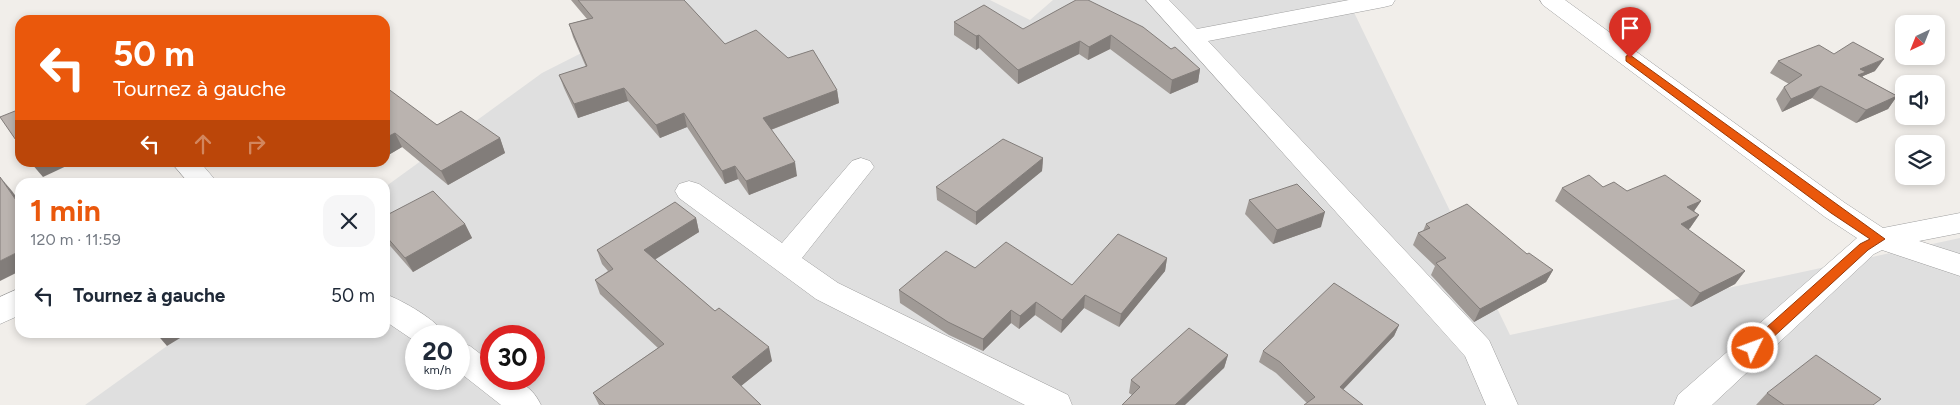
<!DOCTYPE html>
<html lang="fr">
<head>
<meta charset="utf-8">
<style>
  body { margin:0; font-family:Figtree,sans-serif; background:#f6f6f7; color:#1f2937; height:100vh; display:flex; flex-direction:column; font-size:19px; white-space:nowrap }
  * { box-sizing:border-box; margin:0 }
  p { font-size:16px; color:#747a83 }
  .icon { flex:none; width:28px; height:28px; fill:none; stroke:currentColor; stroke-width:2; stroke-linecap:round; stroke-linejoin:round }
  .map { position:relative; flex:1; overflow:hidden }
  .drawer { position:absolute; left:15px; top:178px; width:375px; height:160px; display:flex; flex-direction:column; background:#fff; border-radius:15px; box-shadow:0 2px 8px #0003 }
  .drawer>* { flex:none }
  .top-card { position:absolute; left:15px; top:15px; width:375px; height:152px; border-radius:15px; box-shadow:0 2px 8px #0003; background:#ea580c; color:#fff; overflow:hidden }
  .needle { width:32px; rotate:223deg }
  .buttons { position:absolute; left:1895px; top:15px; display:grid; gap:10px }
  .buttons a { display:grid; place-items:center; width:50px; height:50px; border-radius:10px; background:#fff; box-shadow:0 2px 8px #0003; font-size:25px }
  .speed { position:absolute; left:405px; top:325px; display:flex; gap:10px; font-size:25px; font-weight:700; text-align:center }
  .speed>* { display:grid; place-content:center; width:65px; height:65px; border-radius:50%; background:#fff; box-shadow:0 2px 8px #0003; line-height:1 }
  .speed small { font-size:12px; font-weight:400 }
  .speed .limit { border:8px solid #d22; background:#fff; color:#111 }
  .pin { position:absolute; display:grid; place-items:center; width:42px; height:42px; color:#fff; margin:-51px -21px; border-radius:50% 50% 50% 0; rotate:-45deg; box-shadow:0 0 5px #0007 }
  .pin .icon { rotate:45deg }
  .me { position:absolute; width:55px; margin:-28px; rotate:48deg; stroke-linejoin:round; filter:drop-shadow(0 0 4px #0008) }
  .turn { display:flex; align-items:center; gap:18px; height:105px; padding:0 15px; font-size:22px }
  .turn .icon { width:65px; height:65px; stroke-width:2.5 }
  .turn b { display:block; font-size:35px; line-height:42px }
  .lanes { display:flex; align-items:center; height:48px; padding:0 15px; background:#0003; justify-content:center; gap:25px; direction:ltr }
  .lanes .off { opacity:.35 }
  .round { display:grid; place-items:center; flex:none; width:52px; height:52px; border-radius:15px; background:#f6f6f7 }
  .headline { display:flex; align-items:center; justify-content:space-between; height:85px; padding:0 15px }
  h1 { font-size:30px; font-weight:700; line-height:38px; color:#ea580c }
  ul { padding:0; list-style:none }
  li { display:flex; align-items:center; gap:15px; height:65px; padding:0 15px }
  li div { flex:1 }
  li b { display:block; font-size:19px }
  li em { font-style:normal }
  .map>svg:first-child { display:block }
  .residential { fill:#dfdfdf; fill-rule:evenodd }
  .lines { fill:none; stroke-linecap:round; stroke-linejoin:round }
  .street-casing { stroke:#9f9f9f; stroke-width:1 }
  .street { fill:#fff; fill-rule:evenodd }
  .wall { fill:#a09a96 }
  .shaded-wall { fill:#827d7a }
  .building { fill:#bab3af; stroke:#827d7a }
  .route { fill:#ea580c; stroke:#983908 }
</style>
</head>
<body>
<div class="map">
<svg width="1960" height="405" viewBox="0 0 1960 405">
  <rect width="100%" height="100%" fill="#f1eeea"/>
  <path class="residential" d="M 686,0 L 990,0 L 1030,20 L 1053,0 L 1348,0 L 1510,335 L 1960,238 L 1960,405 L 85,405 L 185,333 L 385,332 L 385,187 L 542,73 ZM 416,336 L 459,336 L 459,379 L 416,379 ZM 491,336 L 534,336 L 534,379 L 491,379 Z"/>
  <g class="lines">
    <defs>
      <g id="street">
        <polygon points="1146,0 1169,0 1197,29 1349,0 1395,0 1392,5 1384,7 1208,41 1489,340 1518,405 1486,405 1465,356"/>
        <polygon points="1540,0 1565,0 1845,203 1883,228 1960,213 1960,233 1919,241 1960,254 1960,276 1882,250 1874,254 1712,405 1674,405 1678,395 1857,238 1825,217 1543,5"/>
        <polygon points="861,158 870,161 874,167 802,258 838,283 1068,395 1072,405 1025,405 816,299 679,198 675,191 679,184 689,181 699,184 782,243 852,161"/>
        <polygon points="171,162 200,162 217,182 188,182"/>
        <polygon points="20,288 20,315 0,324 0,297"/>
        <path d="M 385,294 C 402,300 439,321 446,336 L 416,336 L 416,342 L 385,321 Z"/>
        <path d="M 459,342 L 470,346 L 491,362 L 491,379 C 515,379 530,382 541,405 L 501,405 L 459,372 Z"/>
      </g>
    </defs>
    <use href="#street" class="street-casing"/>
    <use href="#street" class="street"/>
  </g>
  <g class="wall">
    <polygon points="571,0 684,0 725,44 788,58 837,90 839,103 771,130 797,176 749,195 738,179 725,184 687,127 660,138 628,101 578,118 564,88 559,75 586,67 573,37 569,24 587,19"/>
    <polygon points="1076,1 1171,49 1200,69 1198,82 1170,94 1110,49 1088,60 1079,54 1018,84 979,48 976,50 954,35 954,22 1023,29"/>
    <polygon points="1834,54 1875,71 1863,76 1862,77 1897,96 1888,109 1856,123 1812,98 1782,112 1776,99 1784,87 1789,84 1770,73 1778,61"/>
    <polygon points="385,89 437,125 500,138 505,153 448,185 402,147 385,157"/>
    <polygon points="1043,158 1042,171 976,225 937,200 936,187"/>
    <polygon points="1562,188 1627,191 1701,201 1694,211 1699,215 1690,228 1688,230 1745,271 1735,284 1691,307 1555,201"/>
    <polygon points="1249,200 1321,227 1273,244 1245,214"/>
    <polygon points="385,216 465,224 472,238 413,272 385,240"/>
    <polygon points="696,218 699,232 655,259 772,361 741,386 761,405 599,405 593,393 658,348 600,294 595,280 608,271 602,264 597,250"/>
    <polygon points="1426,224 1527,254 1553,270 1546,282 1474,322 1431,275 1435,266 1413,245 1418,233 1423,231"/>
    <polygon points="1167,258 1165,271 1119,327 1084,308 1061,333 1035,315 1019,329 1011,323 983,351 949,335 900,303 899,290 975,268 1072,285"/>
    <polygon points="1399,325 1394,336 1343,390 1307,403 1276,373 1259,362 1263,351"/>
    <polygon points="1228,355 1224,368 1132,395 1129,393 1131,380"/>
    <polygon points="1767,393 1874,405 1756,405"/>
  </g>
  <g class="shaded-wall">
    <polygon points="979,35 979,48 976,50 976,36"/>
    <polygon points="1111,35 1110,49 1088,60 1089,47"/>
    <polygon points="1080,41 1079,54 1018,84 1018,70"/>
    <polygon points="1884,59 1875,71 1863,76 1857,85 1849,87 1860,69"/>
    <polygon points="1200,69 1198,82 1170,94 1172,80"/>
    <polygon points="1821,86 1812,98 1782,112 1791,99"/>
    <polygon points="624,88 628,101 578,118 574,104"/>
    <polygon points="837,90 839,103 765,132 763,118"/>
    <polygon points="1897,96 1888,109 1856,123 1866,110"/>
    <polygon points="684,113 687,127 660,138 656,125"/>
    <polygon points="395,133 402,147 385,157 385,138"/>
    <polygon points="500,138 505,153 448,185 441,171"/>
    <polygon points="1043,158 1042,171 976,225 976,212"/>
    <polygon points="33,162 75,162 43,177 31,163"/>
    <polygon points="795,162 797,176 749,195 746,181"/>
    <polygon points="735,166 738,179 725,184 722,171"/>
    <polygon points="0,177 12,191 20,202 20,206"/>
    <polygon points="1701,201 1692,214 1687,207"/>
    <polygon points="1325,212 1321,227 1273,244 1277,230"/>
    <polygon points="1699,215 1690,228 1673,238 1681,224"/>
    <polygon points="696,218 699,232 648,264 644,250"/>
    <polygon points="465,224 472,238 413,272 405,258"/>
    <polygon points="20,251 20,271 0,281 0,261"/>
    <polygon points="1167,258 1165,271 1119,327 1121,314"/>
    <polygon points="1553,270 1546,282 1474,322 1480,309"/>
    <polygon points="1745,271 1735,284 1691,307 1700,293"/>
    <polygon points="1085,295 1084,308 1061,333 1062,320"/>
    <polygon points="1036,302 1035,315 1019,329 1020,316"/>
    <polygon points="1011,310 1011,323 983,351 983,339"/>
    <polygon points="1399,325 1394,336 1335,398 1340,387"/>
    <polygon points="155,332 190,332 167,346"/>
    <polygon points="769,347 772,361 736,390 732,377"/>
    <polygon points="1228,355 1224,368 1185,405 1175,405"/>
  </g>
  <g class="building">
    <polygon points="578,0 684,0 725,44 756,30 788,58 813,50 837,90 763,118 795,162 746,181 735,166 722,171 684,113 656,125 624,88 574,104 559,75 587,66 569,24 593,18"/>
    <polygon points="1076,0 1088,0 1143,27 1171,49 1175,47 1200,69 1172,80 1111,35 1089,47 1080,41 1018,70 979,35 976,36 954,22 984,5 1023,29"/>
    <polygon points="1853,42 1884,59 1860,69 1866,72 1858,75 1897,96 1866,110 1821,86 1791,99 1784,87 1802,75 1778,61 1819,45 1834,54"/>
    <polygon points="387,88 437,125 461,111 500,138 441,171 395,133 385,138 385,89"/>
    <polygon points="20,109 20,146 0,117"/>
    <polygon points="1003,139 1043,158 976,212 936,187"/>
    <polygon points="1589,175 1603,187 1614,182 1627,191 1665,175 1701,201 1687,207 1699,215 1681,224 1745,271 1700,293 1562,188"/>
    <polygon points="0,177 20,206 20,251 0,261"/>
    <polygon points="1297,184 1325,212 1277,230 1249,200"/>
    <polygon points="433,191 465,224 405,258 385,235 385,216"/>
    <polygon points="675,202 696,218 644,250 715,311 719,308 769,347 732,377 761,405 605,405 593,393 664,344 595,280 613,269 597,250"/>
    <polygon points="1467,204 1527,254 1529,253 1553,270 1480,309 1436,263 1446,258 1418,233 1430,228 1426,224"/>
    <polygon points="1118,234 1167,258 1121,314 1085,295 1062,320 1036,302 1020,316 1011,310 983,339 948,322 899,290 946,251 975,268 1006,242 1072,285"/>
    <polygon points="1334,283 1399,325 1340,387 1363,405 1304,405 1315,397 1280,362 1263,351"/>
    <polygon points="1189,328 1228,355 1175,405 1122,405 1140,387 1131,380"/>
    <polygon points="1816,355 1881,399 1873,405 1784,405 1767,393"/>
  </g>
  <polygon class="route" points="1630,55 1885,239 1868,250 1757,352 1748,352 1746,348 1748,344 1860,244 1870,239 1831,213 1626,61 1626,56"/>
</svg>
<div class="buttons">
<a><svg class="needle" viewBox="-14 -14 28 28"><path d="M0-13l5 13h-10z" fill="#e53935"/><path d="M0 13l5-13h-10z" fill="#747a83"/></svg></a>
<a><svg class="icon" aria-label="sound" viewBox="0 0 24 24"><path d="M4 9h4l5-4v14l-5-4H4zM17 9q2 3 0 6"/></svg></a>
<a><svg class="icon" aria-label="layers" viewBox="0 0 24 24"><path d="M12 4l9 5-9 5-9-5zM3 14l9 5 9-5"/></svg></a>
</div>
<div class="speed"><div>20<small>km/h</small></div><div class="limit">30</div></div>
<div class="pin" style="left:1630px;top:58px;background:#d93025"><svg class="icon" aria-label="arrive" viewBox="0 0 24 24"><path d="M6 21V4h12l-3 4 3 4H6"/></svg></div>
<svg class="me" style="left:1753px;top:348px" viewBox="-20 -20 40 40"><circle r="17" fill="#ea580c" stroke="#fff" stroke-width="3"/><path d="M0-11L8 9 0 5-8 9z" fill="#fff"/></svg>
<div class="top-card">
<div class="turn"><svg class="icon" aria-label="left" viewBox="0 0 24 24"><path d="M17 20v-9H6M10 6l-5 5 5 5"/></svg><div><b>50 m</b>Tournez à gauche</div></div>
<div class="lanes"><svg class="icon" aria-label="left" viewBox="0 0 24 24"><path d="M17 20v-9H6M10 6l-5 5 5 5"/></svg><svg class="icon off" aria-label="ahead" viewBox="0 0 24 24"><path d="M12 20V5M6 11l6-6 6 6"/></svg><svg class="icon off" aria-label="right" viewBox="0 0 24 24"><path d="M7 20v-9h11M14 6l5 5-5 5"/></svg></div>
</div>
<section class="drawer">
<div class="headline"><div><h1>1 min</h1><p>120 m · 11:59</p></div><a class="round"><svg class="icon" aria-label="close" viewBox="0 0 24 24"><path d="M6 6l12 12M18 6L6 18"/></svg></a></div>
<ul>
<li><svg class="icon" aria-label="left" viewBox="0 0 24 24"><path d="M17 20v-9H6M10 6l-5 5 5 5"/></svg><div><b>Tournez à gauche</b></div><em>50 m</em></li>
</ul>
</section>
</div>
</body>
</html>
